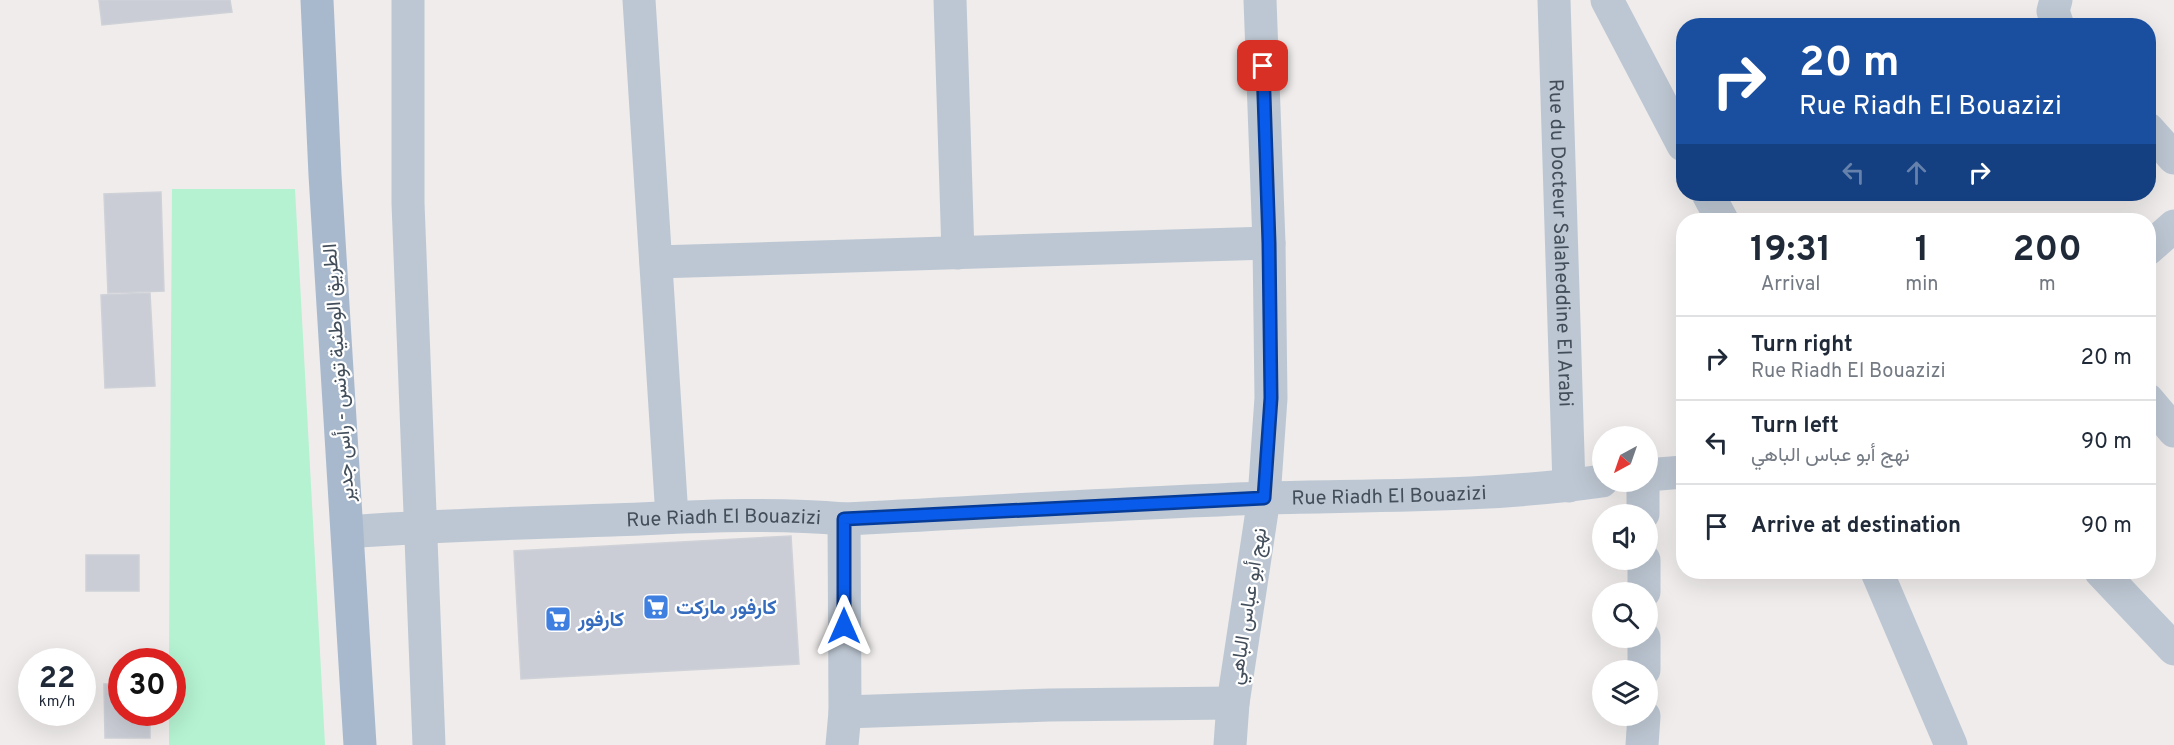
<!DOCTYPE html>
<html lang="en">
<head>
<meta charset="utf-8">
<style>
  body { margin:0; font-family:Overpass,Vazirmatn,sans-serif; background:#f2f2f3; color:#1f2937; height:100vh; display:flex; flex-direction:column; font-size:22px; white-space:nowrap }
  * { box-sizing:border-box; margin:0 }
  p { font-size:20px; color:#747a83 }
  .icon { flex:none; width:33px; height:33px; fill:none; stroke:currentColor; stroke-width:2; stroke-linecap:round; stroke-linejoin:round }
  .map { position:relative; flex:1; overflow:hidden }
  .drawer { position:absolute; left:1676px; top:213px; width:480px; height:366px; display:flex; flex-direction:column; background:#fff; border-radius:24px; box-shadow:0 6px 24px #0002 }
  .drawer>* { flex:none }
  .top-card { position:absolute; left:1676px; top:18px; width:480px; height:183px; border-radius:24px; box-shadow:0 6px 24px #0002; background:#1a4fa0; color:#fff; overflow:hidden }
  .needle { width:39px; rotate:220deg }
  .buttons { position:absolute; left:1592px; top:426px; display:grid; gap:12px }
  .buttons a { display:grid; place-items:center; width:66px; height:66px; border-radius:50%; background:#fff; box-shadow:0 6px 24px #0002; font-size:30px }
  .speed { position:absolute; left:18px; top:648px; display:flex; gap:12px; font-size:30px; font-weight:700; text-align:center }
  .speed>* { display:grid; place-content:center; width:78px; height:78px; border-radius:50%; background:#fff; box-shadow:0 6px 24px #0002; line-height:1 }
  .speed small { font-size:15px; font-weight:400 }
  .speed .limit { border:9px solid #d22; background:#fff; color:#111 }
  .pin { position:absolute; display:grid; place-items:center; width:51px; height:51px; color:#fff; margin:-26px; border-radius:12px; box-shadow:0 3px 9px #0006 }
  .me { position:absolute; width:66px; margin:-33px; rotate:0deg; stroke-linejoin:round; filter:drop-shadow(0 0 4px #0008) }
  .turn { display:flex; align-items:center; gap:21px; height:126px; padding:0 24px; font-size:27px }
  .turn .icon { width:78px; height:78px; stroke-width:2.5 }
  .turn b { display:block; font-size:42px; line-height:51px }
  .lanes { display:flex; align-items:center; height:57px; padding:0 24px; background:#0003; justify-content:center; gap:30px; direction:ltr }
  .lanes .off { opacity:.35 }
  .eta { display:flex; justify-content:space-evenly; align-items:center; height:102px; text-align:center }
  .eta b { font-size:36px; font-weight:700; line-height:42px }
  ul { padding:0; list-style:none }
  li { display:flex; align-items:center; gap:18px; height:84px; padding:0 24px; border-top:2px solid #e0e1e3 }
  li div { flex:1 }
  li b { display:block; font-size:22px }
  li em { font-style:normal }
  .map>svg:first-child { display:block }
  .green { fill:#b4f2d1 }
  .building { fill:#cacdd5; stroke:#cfd1d8; stroke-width:1.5 }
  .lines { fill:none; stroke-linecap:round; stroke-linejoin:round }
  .minor { stroke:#bdc7d3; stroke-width:33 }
  .major { stroke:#a8b9ce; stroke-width:33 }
  .route-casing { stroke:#063c99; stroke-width:15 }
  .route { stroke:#095ceb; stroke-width:10 }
  .labels { text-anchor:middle; stroke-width:4.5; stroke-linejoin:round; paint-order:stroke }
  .street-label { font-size:20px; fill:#434e5b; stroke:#fff }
  .shop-label { font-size:20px; font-weight:bold; fill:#366cbe; stroke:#fff; text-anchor:start }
</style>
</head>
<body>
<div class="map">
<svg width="2174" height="745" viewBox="0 0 2174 745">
  <rect width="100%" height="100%" fill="#efeceb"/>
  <polygon class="green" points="172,189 295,189 325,745 169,745 169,713 172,712 172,662 169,661"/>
  <g class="building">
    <polygon points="99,0 230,0 232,12 102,25"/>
    <polygon points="161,192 164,291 108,293 104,194"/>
    <polygon points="150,293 155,386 105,388 101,295"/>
    <polygon points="791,536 799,664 521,679 514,551"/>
    <rect x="86" y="555" width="53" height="36"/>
    <polygon points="104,684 122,684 122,712 150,712 150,738 105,738"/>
  </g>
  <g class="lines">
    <g class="minor">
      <polyline points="408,0 408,203 429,745"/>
      <polyline points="639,0 672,517"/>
      <polyline points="950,0 958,253"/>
      <path id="s1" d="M 1554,0 L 1569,486"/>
      <polyline points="1607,0 1683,145"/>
      <polyline points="2056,0 2053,11 2058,26"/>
      <polyline points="2148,129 2174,158"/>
      <polyline points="1708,194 1722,220"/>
      <polyline points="2148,249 2174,226"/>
      <polyline points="656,262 1269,243"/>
      <polyline points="2148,400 2174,431"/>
      <polyline points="1647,475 1683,472"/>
      <polyline points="1643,482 1643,514"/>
      <path id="s2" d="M 348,532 C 436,525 524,523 612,520 C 689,517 767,512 844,519 C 984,512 1125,503 1266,498 C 1377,495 1492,497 1602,481"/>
      <polyline points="1644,560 1644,592"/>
      <polyline points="1877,572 1951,745"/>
      <polyline points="2101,572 2174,649"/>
      <polyline points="1644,638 1644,670"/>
      <polyline points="845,712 1049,705 1233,703"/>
      <polyline points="842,745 845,712 844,519"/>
      <polyline points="1230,745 1233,703 1264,498 1271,398 1269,243 1260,0"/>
      <polyline points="1642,745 1644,716"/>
    </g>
    <polyline class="major" points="317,0 325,175 360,745"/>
  </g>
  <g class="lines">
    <defs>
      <polyline id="route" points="844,626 844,519 1264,498 1271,398 1269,243 1263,66"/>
    </defs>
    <use href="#route" class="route-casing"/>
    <use href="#route" class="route"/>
  </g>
  <defs>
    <symbol id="supermarket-square" viewBox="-11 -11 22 22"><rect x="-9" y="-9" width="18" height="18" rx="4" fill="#3f7fe0" stroke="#fff"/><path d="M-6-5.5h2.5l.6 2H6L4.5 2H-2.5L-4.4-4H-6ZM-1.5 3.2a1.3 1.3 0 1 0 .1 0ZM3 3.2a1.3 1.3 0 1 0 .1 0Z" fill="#fff"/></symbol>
  </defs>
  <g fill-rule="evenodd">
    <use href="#supermarket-square" x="641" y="592" width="30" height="30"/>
    <use href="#supermarket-square" x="543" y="604" width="30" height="30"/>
  </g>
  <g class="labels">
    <g class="street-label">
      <text dy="7" stroke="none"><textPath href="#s1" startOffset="243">Rue du Docteur Salaheddine El Arabi</textPath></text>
      <text transform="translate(338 373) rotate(-94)" y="7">الطريق الوطنية تونس - رأس جدير</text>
      <text dy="7" stroke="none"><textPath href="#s2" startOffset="1042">Rue Riadh El Bouazizi</textPath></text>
      <text dy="7" stroke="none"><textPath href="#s2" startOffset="376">Rue Riadh El Bouazizi</textPath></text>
      <text transform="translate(1247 606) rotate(-81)" y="7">نهج أبو عباس الباهي</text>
    </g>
    <g class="shop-label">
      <text x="676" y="614">كارفور ماركت</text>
      <text x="578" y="626">كارفور</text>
    </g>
  </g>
</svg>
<div class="buttons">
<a><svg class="needle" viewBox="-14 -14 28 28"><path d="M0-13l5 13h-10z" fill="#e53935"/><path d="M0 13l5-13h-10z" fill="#747a83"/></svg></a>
<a><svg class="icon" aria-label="sound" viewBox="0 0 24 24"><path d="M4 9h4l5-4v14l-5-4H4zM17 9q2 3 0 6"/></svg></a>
<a><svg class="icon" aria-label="search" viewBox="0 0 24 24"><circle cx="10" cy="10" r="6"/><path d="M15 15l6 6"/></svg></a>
<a><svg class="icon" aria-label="layers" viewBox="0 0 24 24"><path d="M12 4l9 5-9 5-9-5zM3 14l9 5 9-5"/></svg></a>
</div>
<div class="speed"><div>22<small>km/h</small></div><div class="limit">30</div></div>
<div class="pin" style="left:1263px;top:66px;background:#d93025"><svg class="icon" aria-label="arrive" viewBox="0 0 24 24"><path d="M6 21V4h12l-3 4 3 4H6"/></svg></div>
<svg class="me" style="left:844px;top:626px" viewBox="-20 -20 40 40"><path d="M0-17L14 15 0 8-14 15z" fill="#095ceb" stroke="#fff" stroke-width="4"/></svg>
<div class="top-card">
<div class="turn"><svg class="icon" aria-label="right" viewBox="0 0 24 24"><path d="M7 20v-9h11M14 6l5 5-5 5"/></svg><div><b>20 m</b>Rue Riadh El Bouazizi</div></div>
<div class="lanes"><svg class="icon off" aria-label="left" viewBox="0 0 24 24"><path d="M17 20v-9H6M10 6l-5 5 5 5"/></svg><svg class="icon off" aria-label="ahead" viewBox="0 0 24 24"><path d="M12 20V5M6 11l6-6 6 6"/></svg><svg class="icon" aria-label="right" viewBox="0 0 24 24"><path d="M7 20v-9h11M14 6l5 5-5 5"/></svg></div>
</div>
<section class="drawer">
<div class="eta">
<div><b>19:31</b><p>Arrival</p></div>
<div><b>1</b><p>min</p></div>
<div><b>200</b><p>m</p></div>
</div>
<ul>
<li><svg class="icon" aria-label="right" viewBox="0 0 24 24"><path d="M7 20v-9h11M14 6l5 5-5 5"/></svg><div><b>Turn right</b><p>Rue Riadh El Bouazizi</p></div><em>20 m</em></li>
<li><svg class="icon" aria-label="left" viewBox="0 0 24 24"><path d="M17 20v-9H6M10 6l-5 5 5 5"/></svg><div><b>Turn left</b><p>نهج أبو عباس الباهي</p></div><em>90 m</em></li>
<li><svg class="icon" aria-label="arrive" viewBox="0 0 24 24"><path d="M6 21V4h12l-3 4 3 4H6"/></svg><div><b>Arrive at destination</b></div><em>90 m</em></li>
</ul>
</section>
</div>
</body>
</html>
